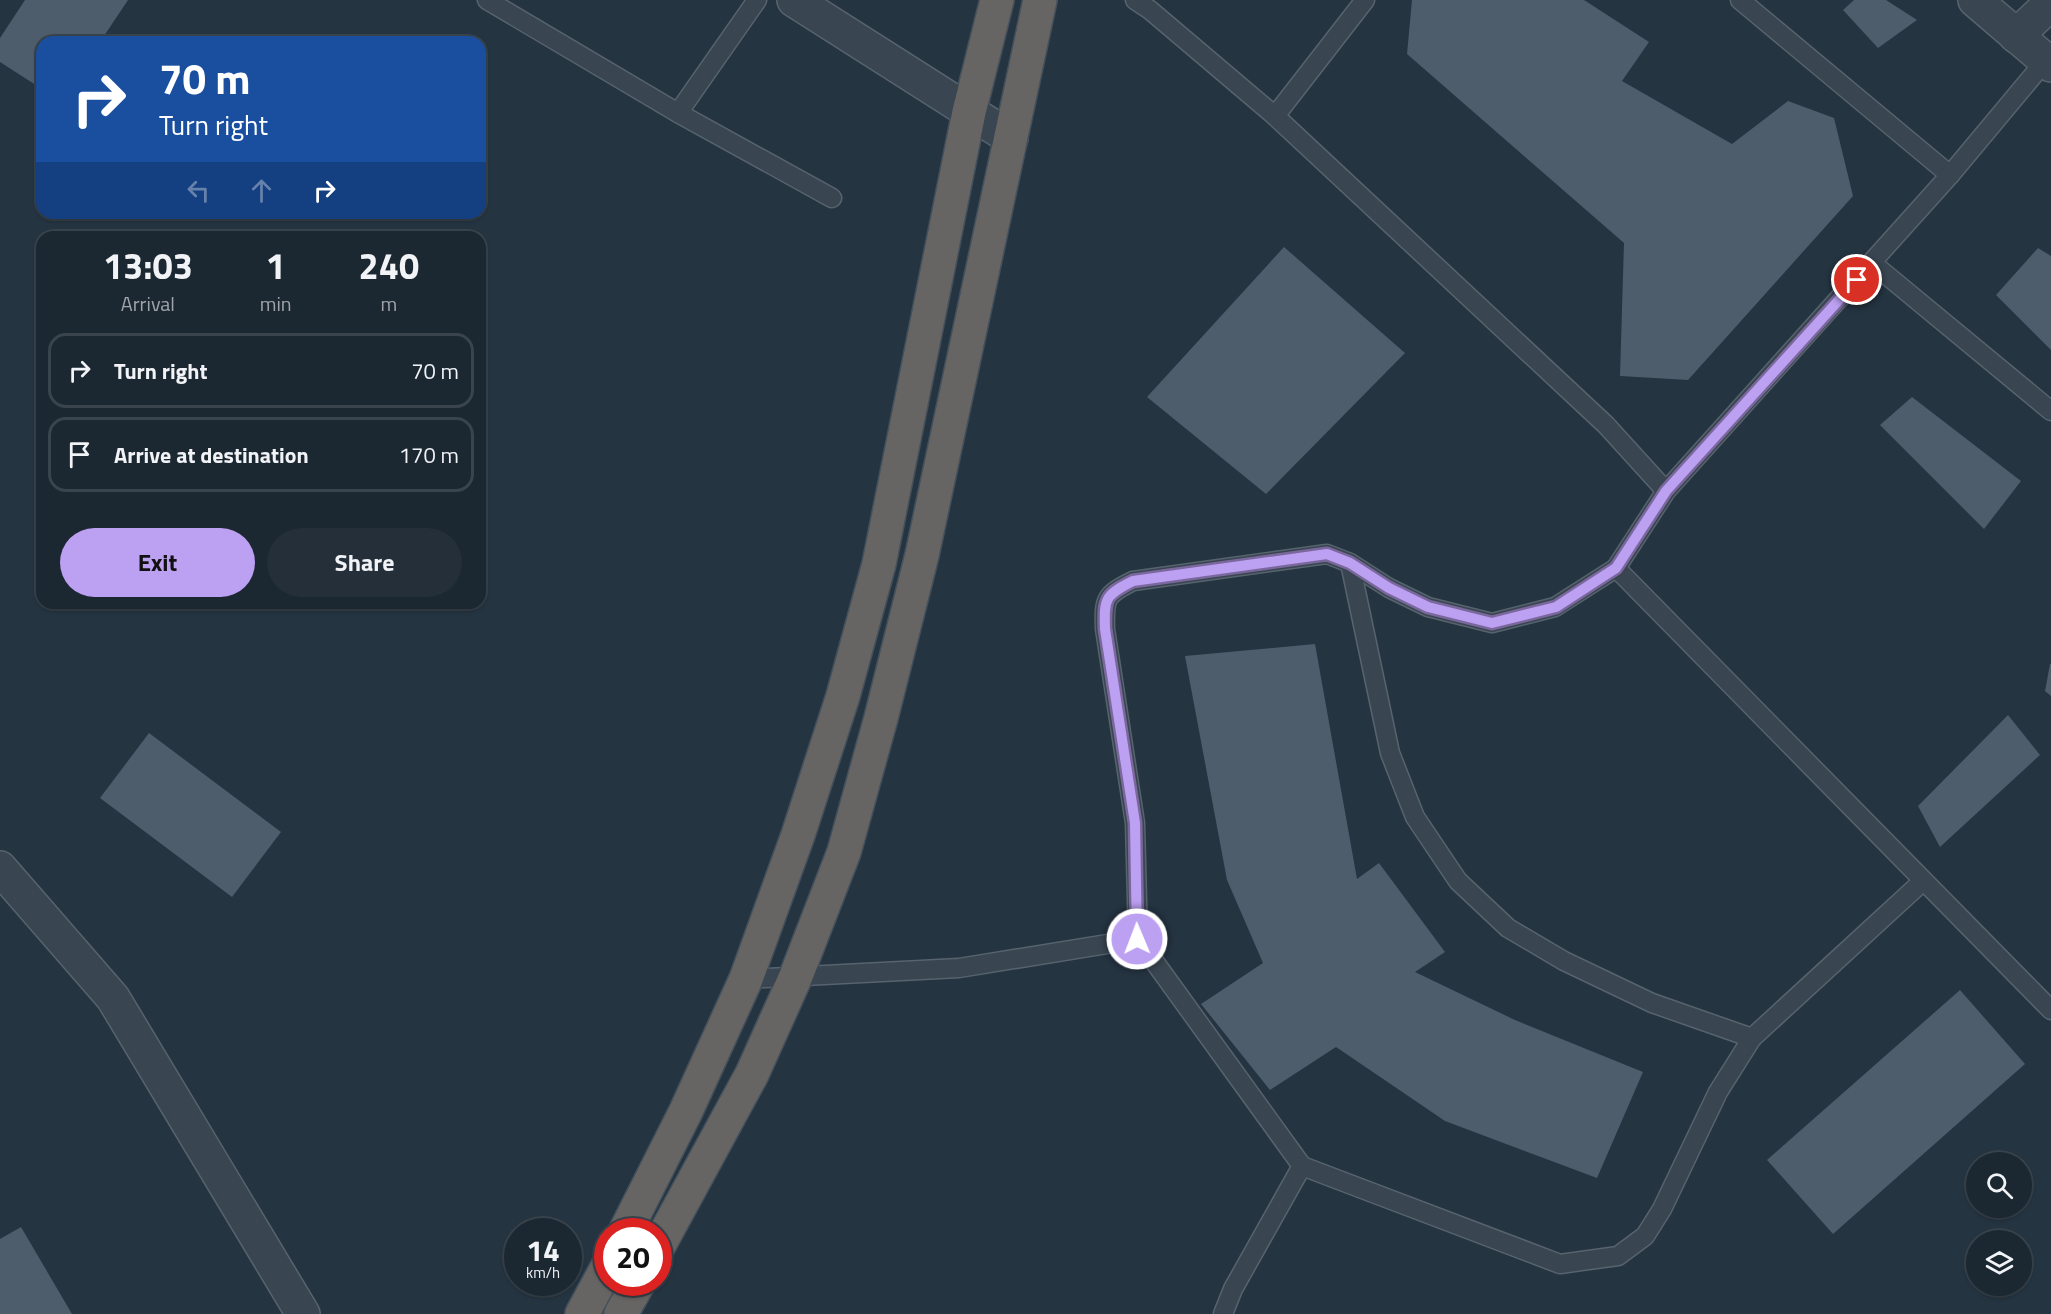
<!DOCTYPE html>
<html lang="en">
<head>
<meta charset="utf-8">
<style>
  body { margin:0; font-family:"Titillium Web",sans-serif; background:#242f39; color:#f1f3f6; height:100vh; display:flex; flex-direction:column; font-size:22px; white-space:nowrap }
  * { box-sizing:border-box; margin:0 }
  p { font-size:20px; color:#a0a5ab }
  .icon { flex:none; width:33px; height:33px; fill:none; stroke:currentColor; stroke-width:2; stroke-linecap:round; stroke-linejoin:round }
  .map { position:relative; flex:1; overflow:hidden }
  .drawer { position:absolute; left:36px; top:231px; width:450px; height:378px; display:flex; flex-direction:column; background:#1b2731; border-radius:18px; box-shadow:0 2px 4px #0004,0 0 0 2px #39444d }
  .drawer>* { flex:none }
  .hud { position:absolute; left:36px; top:36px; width:450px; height:183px; border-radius:18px; box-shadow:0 2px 4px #0004,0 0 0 2px #39444d; background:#1a4fa0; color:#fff; overflow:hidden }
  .controls { position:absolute; left:1966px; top:1152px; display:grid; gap:12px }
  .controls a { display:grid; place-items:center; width:66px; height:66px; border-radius:50%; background:#1b2731; box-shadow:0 2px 4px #0004,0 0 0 2px #39444d; font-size:30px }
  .speed { position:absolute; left:504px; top:1218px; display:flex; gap:12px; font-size:30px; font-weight:700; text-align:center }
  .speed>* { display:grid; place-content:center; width:78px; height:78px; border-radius:50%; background:#1b2731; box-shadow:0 2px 4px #0004,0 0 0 2px #39444d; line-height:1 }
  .speed small { font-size:15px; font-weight:400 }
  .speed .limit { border:9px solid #d22; background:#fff; color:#111 }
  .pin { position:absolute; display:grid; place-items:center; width:51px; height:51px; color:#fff; margin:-26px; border:3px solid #fff; border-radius:50%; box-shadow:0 2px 6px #0007 }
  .me { position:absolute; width:66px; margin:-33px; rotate:359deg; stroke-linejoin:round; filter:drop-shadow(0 0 4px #0008) }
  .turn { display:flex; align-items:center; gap:21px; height:126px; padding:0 24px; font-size:27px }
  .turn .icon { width:78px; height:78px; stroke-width:2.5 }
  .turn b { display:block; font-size:42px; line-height:51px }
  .lanes { display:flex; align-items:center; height:57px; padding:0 24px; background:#0003; justify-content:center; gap:30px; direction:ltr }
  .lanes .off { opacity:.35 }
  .eta { display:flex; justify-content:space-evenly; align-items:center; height:102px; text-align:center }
  .eta b { font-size:36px; font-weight:700; line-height:42px }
  .primary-button { display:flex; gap:12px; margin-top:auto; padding:12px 24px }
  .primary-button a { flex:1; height:69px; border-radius:36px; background:#bca0f2; color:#111; font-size:24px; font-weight:700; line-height:69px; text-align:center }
  .primary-button a+a { background:#242f39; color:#f1f3f6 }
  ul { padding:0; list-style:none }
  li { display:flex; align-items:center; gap:18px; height:75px; margin:0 12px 9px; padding:0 12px; border:3px solid #39444d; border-radius:18px }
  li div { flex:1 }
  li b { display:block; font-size:22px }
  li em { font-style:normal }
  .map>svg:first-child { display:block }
  .building { fill:#4d5d6c }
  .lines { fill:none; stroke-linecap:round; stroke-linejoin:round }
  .service-casing { stroke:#57636e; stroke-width:21 }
  .minor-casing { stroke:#57636e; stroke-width:36 }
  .trunk-casing { stroke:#44505b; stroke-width:36 }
  .service { stroke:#394550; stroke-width:18 }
  .minor { stroke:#394550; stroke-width:33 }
  .trunk { stroke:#666563; stroke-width:33 }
  .route-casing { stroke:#7a689d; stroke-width:15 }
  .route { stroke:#bca0f2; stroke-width:10 }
</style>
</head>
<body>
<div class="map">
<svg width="2051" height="1314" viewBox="0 0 2051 1314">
  <rect width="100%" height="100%" fill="#243441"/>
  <g class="building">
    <polygon points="25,0 128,0 100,42 42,42 42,89 0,62 0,38"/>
    <polygon points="1412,0 1584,0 1649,42 1622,81 1732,144 1788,101 1834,118 1853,196 1688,380 1620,376 1624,243 1407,54"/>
    <polygon points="1854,0 1886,0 1917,20 1878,48 1843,10"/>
    <polygon points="1284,247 1405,353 1266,494 1147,397"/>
    <polygon points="2038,248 2051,256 2051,350 1996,295"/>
    <polygon points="1912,397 2021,481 1984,529 1880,425"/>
    <polygon points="1315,644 1357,879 1379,863 1445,952 1415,972 1515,1020 1643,1072 1597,1178 1445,1121 1336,1047 1270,1090 1201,1004 1263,963 1227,880 1185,656"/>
    <polygon points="2050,664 2051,664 2051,696 2045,691"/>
    <polygon points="2008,715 2040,755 1940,847 1918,806"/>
    <polygon points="149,733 281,832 232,897 100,798"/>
    <polygon points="1960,990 2025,1064 1833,1234 1767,1160"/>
    <polygon points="21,1227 72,1314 0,1314 0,1239"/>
  </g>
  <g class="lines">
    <defs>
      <g id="service">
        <polyline points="487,0 678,113 757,0"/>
        <polyline points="1135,0 1150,10 1275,116 1606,425 1666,491"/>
        <polyline points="1740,0 1950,175"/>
        <polyline points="678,113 832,198"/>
        <polyline points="1275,116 1365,0"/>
        <polyline points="1872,263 2051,411"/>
        <polyline points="1350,563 1390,753 1415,817 1458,881 1508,928 1564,961 1652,1003 1752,1038"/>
        <polyline points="1616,568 2051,1010"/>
        <path d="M 1923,881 L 1752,1038 L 1718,1092 L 1662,1209 L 1645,1236 L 1618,1256 L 1560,1264 L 1302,1166 L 1138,939 L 1135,823 L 1105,629 C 1104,598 1105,595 1133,581 L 1327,554 L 1350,563 L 1389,588 L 1428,607 L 1492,623 L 1555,607 L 1616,568 L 1666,491 L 1950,175 L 2046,60"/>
        <polyline points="746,979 959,968 1138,939"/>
        <polyline points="1223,1314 1233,1289 1302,1166"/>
      </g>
      <g id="minor">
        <polyline points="794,0 1011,138"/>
        <polyline points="1975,0 2051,65"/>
        <polyline points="2016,36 2051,3"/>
        <polyline points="0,868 113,998 303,1314"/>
      </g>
      <g id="trunk">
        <polyline points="625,1232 686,1111 746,979 798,835 843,696 879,564 969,112 997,0"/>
        <polyline points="658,1247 752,1074 796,976 844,852 881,718 922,555 1040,0"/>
        <polyline points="582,1314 608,1266"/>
        <polyline points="621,1314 639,1282"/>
      </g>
    </defs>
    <use href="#service" class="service-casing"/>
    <use href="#minor" class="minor-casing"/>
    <use href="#trunk" class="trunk-casing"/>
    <use href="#service" class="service"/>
    <use href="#minor" class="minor"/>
    <use href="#trunk" class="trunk"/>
  </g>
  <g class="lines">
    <defs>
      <path id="route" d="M 1137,939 L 1135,823 L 1105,629 C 1104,598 1105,595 1133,581 L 1327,554 L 1350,563 L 1389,588 L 1428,607 L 1492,623 L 1556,607 L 1616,568 L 1666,491 L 1857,280"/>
    </defs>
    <use href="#route" class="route-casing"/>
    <use href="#route" class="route"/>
  </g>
</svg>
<div class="controls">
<a><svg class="icon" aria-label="search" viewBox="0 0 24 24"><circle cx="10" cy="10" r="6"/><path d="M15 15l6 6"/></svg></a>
<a><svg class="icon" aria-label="layers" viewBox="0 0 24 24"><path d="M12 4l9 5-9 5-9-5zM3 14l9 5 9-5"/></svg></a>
</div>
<div class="speed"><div>14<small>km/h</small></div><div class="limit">20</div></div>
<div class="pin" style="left:1857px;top:280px;background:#d93025"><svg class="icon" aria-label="arrive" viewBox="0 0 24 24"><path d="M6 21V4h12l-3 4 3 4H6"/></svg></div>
<svg class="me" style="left:1137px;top:939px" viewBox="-20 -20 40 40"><circle r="17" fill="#bca0f2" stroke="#fff" stroke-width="3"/><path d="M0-11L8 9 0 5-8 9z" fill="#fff"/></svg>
<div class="hud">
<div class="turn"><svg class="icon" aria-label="right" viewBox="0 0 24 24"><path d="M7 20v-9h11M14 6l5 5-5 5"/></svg><div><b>70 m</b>Turn right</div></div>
<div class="lanes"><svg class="icon off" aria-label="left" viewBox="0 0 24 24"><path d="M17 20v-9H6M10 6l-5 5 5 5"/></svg><svg class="icon off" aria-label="ahead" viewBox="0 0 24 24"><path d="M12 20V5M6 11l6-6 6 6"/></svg><svg class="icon" aria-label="right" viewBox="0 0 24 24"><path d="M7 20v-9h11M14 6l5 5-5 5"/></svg></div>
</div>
<section class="drawer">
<div class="eta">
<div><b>13:03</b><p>Arrival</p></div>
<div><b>1</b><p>min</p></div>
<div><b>240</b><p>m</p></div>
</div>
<ul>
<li><svg class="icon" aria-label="right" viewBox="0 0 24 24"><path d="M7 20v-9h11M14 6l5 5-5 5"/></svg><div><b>Turn right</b></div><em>70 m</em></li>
<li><svg class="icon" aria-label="arrive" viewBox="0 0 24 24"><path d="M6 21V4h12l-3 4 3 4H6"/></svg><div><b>Arrive at destination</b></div><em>170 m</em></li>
</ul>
<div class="primary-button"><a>Exit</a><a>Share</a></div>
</section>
</div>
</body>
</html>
